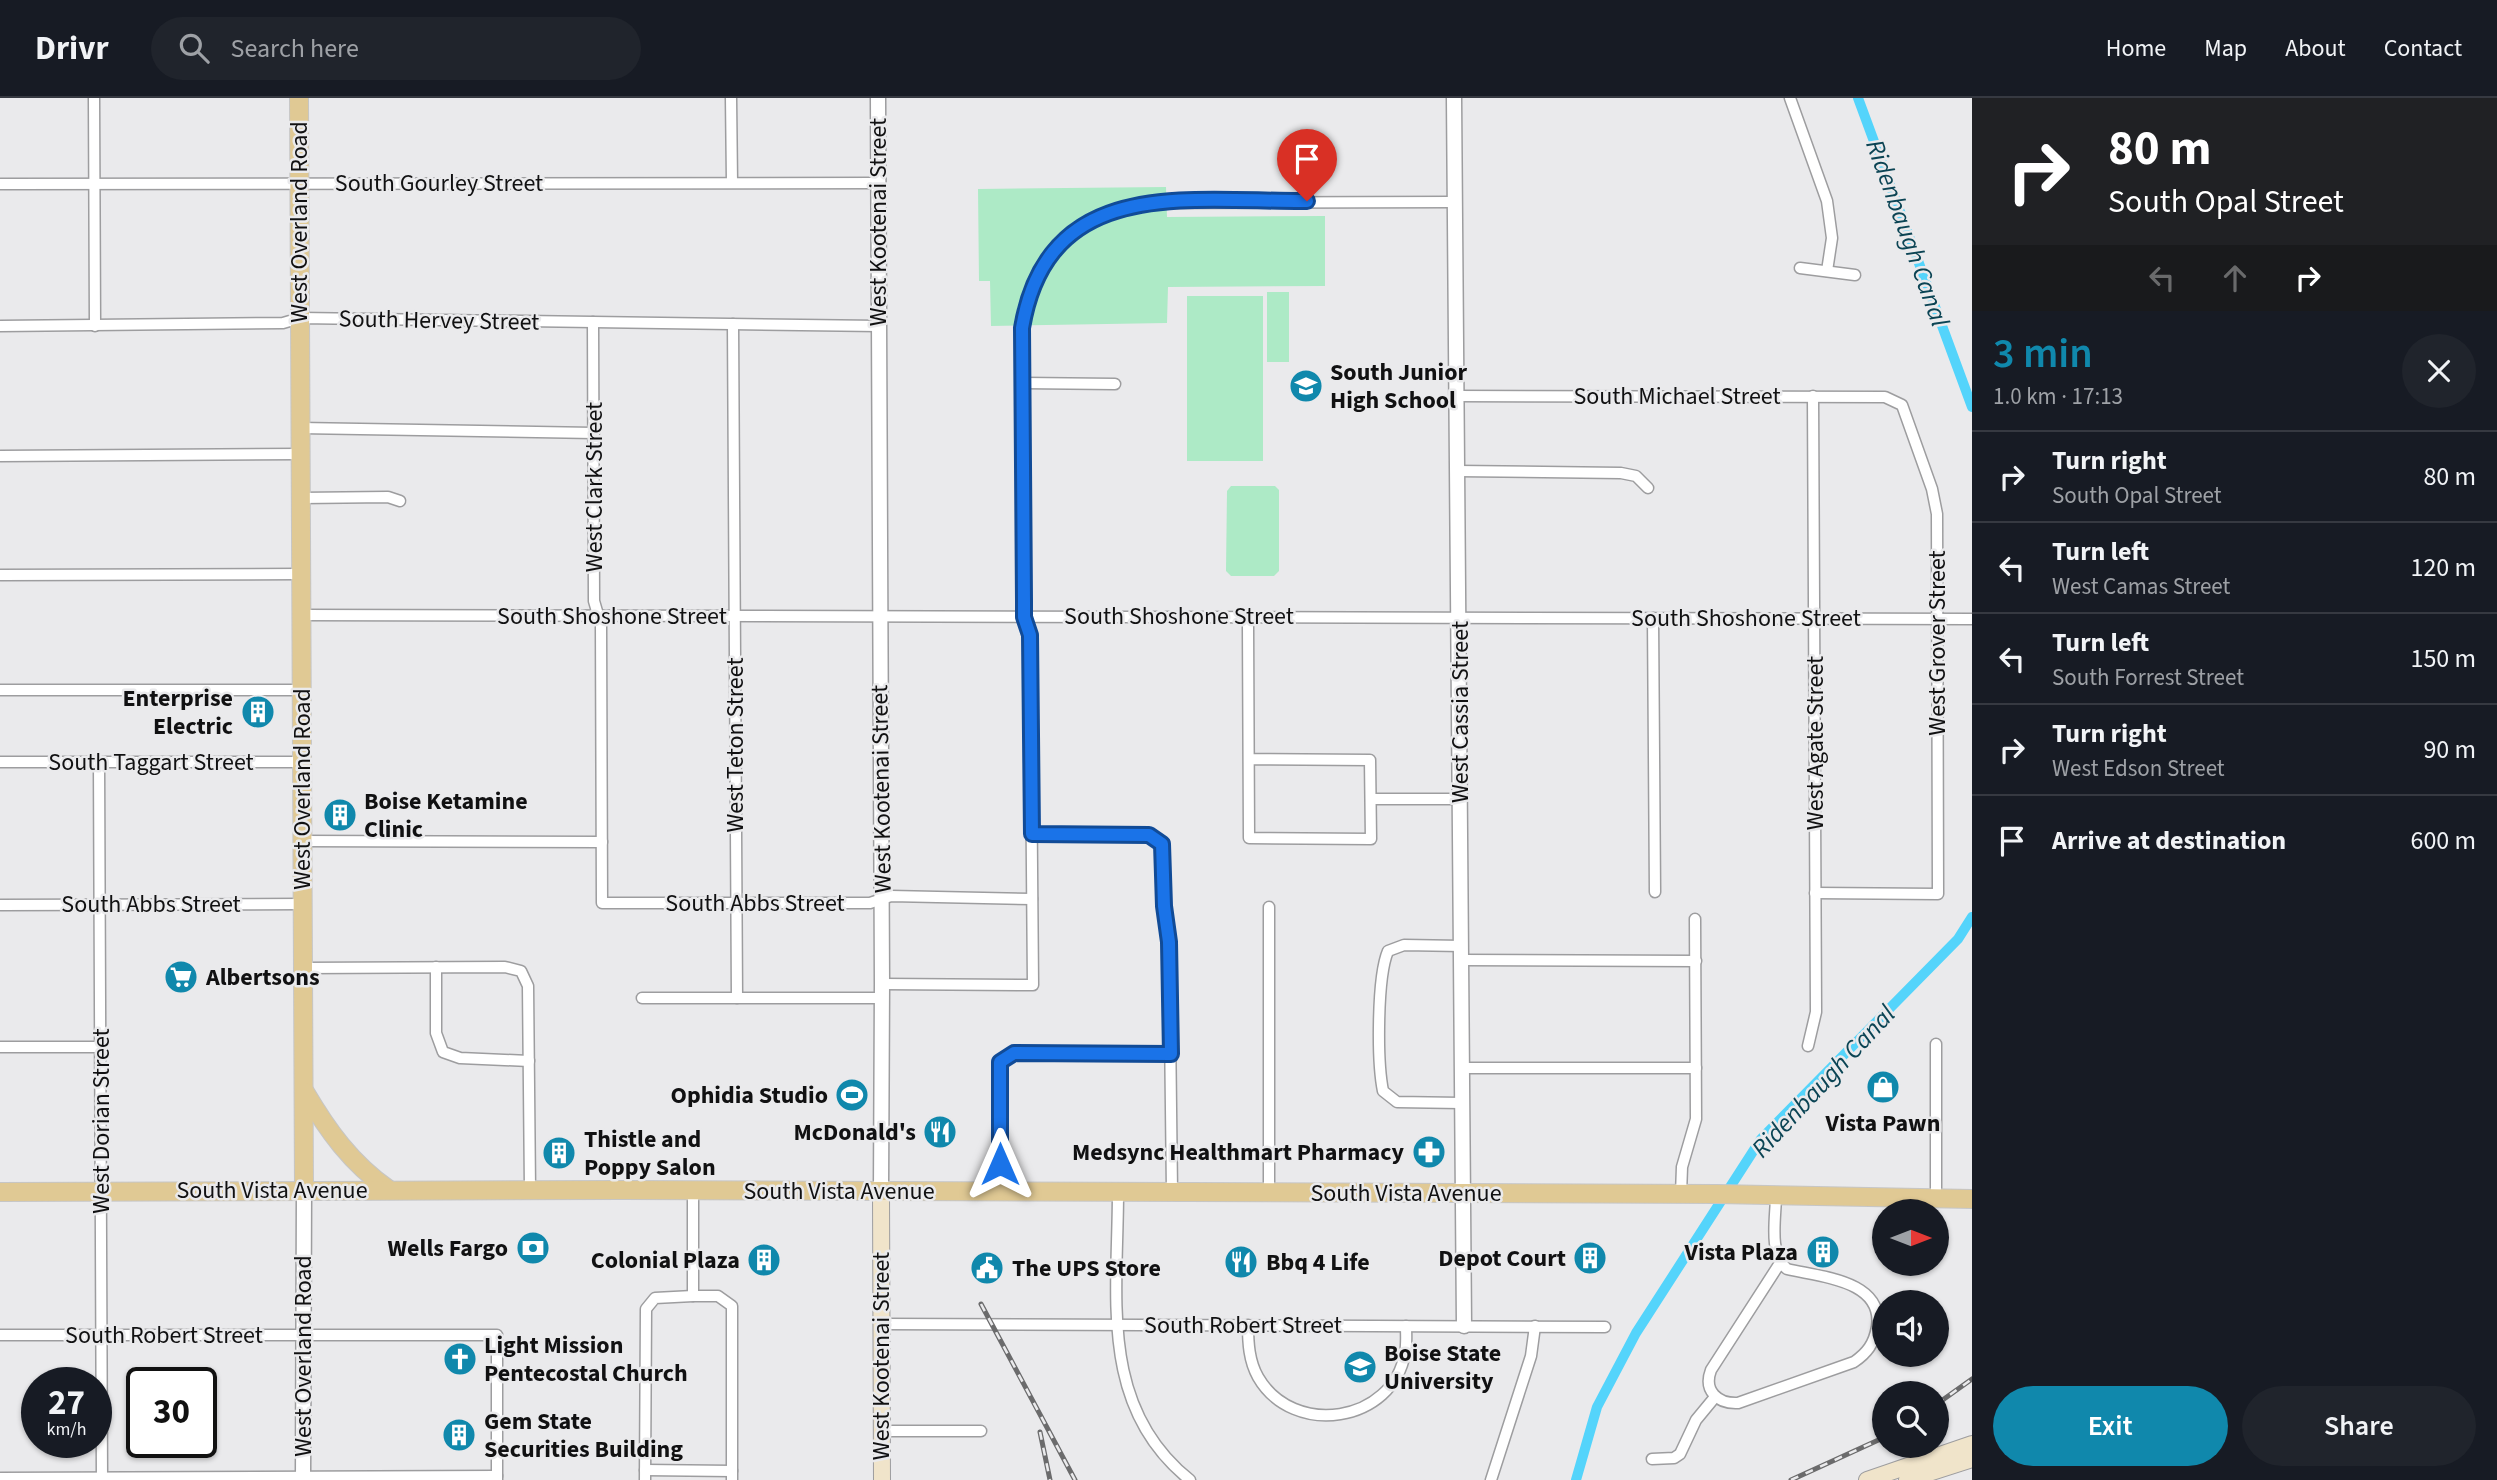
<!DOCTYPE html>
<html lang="en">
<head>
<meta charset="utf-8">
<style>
  body { margin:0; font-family:"Source Sans 3",sans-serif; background:#20242c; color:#f1f3f6; height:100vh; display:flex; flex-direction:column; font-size:26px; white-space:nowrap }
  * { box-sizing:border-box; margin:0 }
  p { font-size:23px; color:#9ea1a6 }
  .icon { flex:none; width:38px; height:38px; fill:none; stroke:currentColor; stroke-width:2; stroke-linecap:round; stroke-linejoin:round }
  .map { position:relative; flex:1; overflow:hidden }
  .panel { display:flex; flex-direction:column; background:#171b24; width:525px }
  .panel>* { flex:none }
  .guide { background:#202124; color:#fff; overflow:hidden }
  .needle { width:46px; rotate:90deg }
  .controls { position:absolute; left:1872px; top:1101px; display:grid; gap:14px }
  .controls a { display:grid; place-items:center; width:77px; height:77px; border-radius:50%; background:#171b24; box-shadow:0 2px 5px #0004; font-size:35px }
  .speed { position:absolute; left:21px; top:1269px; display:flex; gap:14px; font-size:35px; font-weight:700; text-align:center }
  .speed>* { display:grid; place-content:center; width:91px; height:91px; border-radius:50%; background:#171b24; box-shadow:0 2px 5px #0004; line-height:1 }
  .speed small { font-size:18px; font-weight:400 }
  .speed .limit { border:4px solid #111; border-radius:10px; background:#fff; color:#111 }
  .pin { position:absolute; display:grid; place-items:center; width:60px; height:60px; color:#fff; margin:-72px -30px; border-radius:50% 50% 50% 0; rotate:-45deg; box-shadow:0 0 7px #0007 }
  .pin .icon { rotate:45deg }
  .me { position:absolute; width:77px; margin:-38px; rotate:0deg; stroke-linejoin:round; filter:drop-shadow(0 0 5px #0008) }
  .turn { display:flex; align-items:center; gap:24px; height:147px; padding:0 21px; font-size:32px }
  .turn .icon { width:91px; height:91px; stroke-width:2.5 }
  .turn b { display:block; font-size:49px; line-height:60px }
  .lanes { display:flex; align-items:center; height:66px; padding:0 21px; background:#0003; justify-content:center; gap:35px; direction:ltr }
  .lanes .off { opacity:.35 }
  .round { display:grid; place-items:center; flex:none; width:74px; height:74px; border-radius:37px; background:#20242c }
  .headline { display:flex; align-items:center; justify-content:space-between; height:119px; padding:0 21px }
  h1 { font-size:42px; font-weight:600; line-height:52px; color:#1088ac }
  .primary-button { display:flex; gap:14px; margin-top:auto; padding:14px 21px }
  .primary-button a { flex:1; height:80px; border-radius:42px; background:#1088ac; color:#fff; font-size:28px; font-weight:600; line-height:80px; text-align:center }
  .primary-button a+a { background:#20242c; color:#f1f3f6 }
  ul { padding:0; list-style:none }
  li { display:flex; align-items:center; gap:21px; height:91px; padding:0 21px; border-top:2px solid #363941 }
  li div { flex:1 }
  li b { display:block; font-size:26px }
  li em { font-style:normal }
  header { display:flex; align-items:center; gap:42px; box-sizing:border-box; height:98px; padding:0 35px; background:#171b24; border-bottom:2px solid #363941 }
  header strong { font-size:33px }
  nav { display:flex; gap:38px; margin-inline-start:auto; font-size:24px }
  .search { width:490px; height:63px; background:#20242c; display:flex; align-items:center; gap:18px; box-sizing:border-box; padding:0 24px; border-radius:38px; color:#9ea1a6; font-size:26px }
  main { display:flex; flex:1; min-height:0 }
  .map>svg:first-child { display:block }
  .green { fill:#adeac6 }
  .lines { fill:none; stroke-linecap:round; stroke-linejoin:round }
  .canal { stroke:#54d4fb; stroke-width:10 }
  .minor-casing { stroke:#9d9d9f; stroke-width:13 }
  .tertiary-casing { stroke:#9d9d9f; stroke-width:17 }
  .secondary-casing { stroke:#9d9d9f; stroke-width:18 }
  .primary-casing { stroke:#c6c6c6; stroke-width:20 }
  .minor { stroke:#fff; stroke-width:10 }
  .tertiary { stroke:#fff; stroke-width:14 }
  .secondary { stroke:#f0e4ca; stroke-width:16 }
  .primary { stroke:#e0c994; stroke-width:18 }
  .rail-casing { stroke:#6b6b6c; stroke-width:5 }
  .rail { stroke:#eaeaec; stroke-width:2.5; stroke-dasharray:8; stroke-linecap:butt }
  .route-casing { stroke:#114b97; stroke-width:18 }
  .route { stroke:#1a73e8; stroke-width:12 }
  .labels { text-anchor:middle; stroke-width:5; stroke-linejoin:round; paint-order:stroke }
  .street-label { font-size:24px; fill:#111112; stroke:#eaeaec }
  .poi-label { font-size:24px; font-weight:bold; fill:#111112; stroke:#eaeaec; text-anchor:start }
  .water-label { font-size:26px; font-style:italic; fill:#0b4454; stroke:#eaeaec }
</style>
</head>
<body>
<header>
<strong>Drivr</strong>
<div class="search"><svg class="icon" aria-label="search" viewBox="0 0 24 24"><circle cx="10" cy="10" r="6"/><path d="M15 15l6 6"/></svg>Search here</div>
<nav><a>Home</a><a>Map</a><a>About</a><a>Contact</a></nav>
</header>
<main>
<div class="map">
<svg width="1972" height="1382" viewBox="0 0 1972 1382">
  <rect width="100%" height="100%" fill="#eaeaec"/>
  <g class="green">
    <polygon points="1166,89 1167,119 1325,118 1325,188 1168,189 1167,225 991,228 990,183 979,183 978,91"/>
    <rect x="1267" y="194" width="22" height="70"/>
    <rect x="1187" y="198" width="76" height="165"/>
    <polygon points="1231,388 1275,388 1279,392 1279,473 1274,478 1231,478 1226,473 1227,393"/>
  </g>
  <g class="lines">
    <g class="canal">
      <polyline points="1858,0 1972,309"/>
      <polyline points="1576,1382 1597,1309 1636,1235 1761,1041 1958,841 1972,819"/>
    </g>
    <defs>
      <g id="minor">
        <polyline points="94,0 95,228"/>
        <polyline points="731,0 732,84"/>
        <polyline points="1790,0 1827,103 1832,140 1827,173"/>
        <polyline points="0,86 878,85"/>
        <polyline points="1800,170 1855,177"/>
        <polyline points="593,224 594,503 601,527 602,805 870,805 891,798 1032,801"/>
        <polyline points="733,226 737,900"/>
        <polyline points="0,228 283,225 300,220 879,228"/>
        <polyline points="1023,285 1115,286"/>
        <polyline points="1456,298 1885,299 1902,307 1932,391 1937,416 1938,796 1815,795"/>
        <polyline points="300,330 594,335"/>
        <polyline points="0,358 301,356"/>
        <polyline points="1457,373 1621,375 1636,378 1648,390"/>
        <polyline points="301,400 388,399 400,403"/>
        <polyline points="0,477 301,476"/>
        <polyline points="301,517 1972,521"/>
        <polyline points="1248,519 1248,527 1249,740 1371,741 1370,662 1249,661"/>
        <polyline points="1653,520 1655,794"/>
        <polyline points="0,592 302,592"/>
        <polyline points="0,664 302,664"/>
        <polyline points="99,664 102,1382"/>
        <polyline points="1371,701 1460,701"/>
        <polyline points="1032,736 1149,737 1162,746 1164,808 1169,844 1172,1094"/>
        <polyline points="302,743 602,744"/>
        <polyline points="0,807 303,806"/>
        <polyline points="1269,809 1269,1094"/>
        <polyline points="1462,862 1696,863"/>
        <polyline points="436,869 436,935 443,954 460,960 529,963"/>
        <polyline points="303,870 505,869 521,873 528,888 530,1092"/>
        <path d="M 882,886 L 1033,887 L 1030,537 L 1024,519 L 1022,230 C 1035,156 1069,122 1142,105 L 1455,104"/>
        <polyline points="642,900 882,900"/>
        <polyline points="1808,948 1816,914 1813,298"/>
        <polyline points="0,949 101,949"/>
        <polyline points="1463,970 1696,970"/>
        <path d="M 1461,1005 L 1397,1004 L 1383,993 C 1377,963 1377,879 1388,853 L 1404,847 L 1462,848"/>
        <polyline points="693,1092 693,1198 718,1198 732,1208 732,1382"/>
        <polyline points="1000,1093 1000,964 1014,955 1171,956"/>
        <path d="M 1118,1094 C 1118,1198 1098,1309 1190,1382"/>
        <polyline points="1681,1096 1682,1069 1696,1021 1695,821"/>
        <path d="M 1776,1097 C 1776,1119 1768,1156 1787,1171 C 1820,1179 1884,1182 1877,1229 C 1874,1246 1867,1255 1854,1264 L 1738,1305 C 1718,1306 1703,1293 1711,1272 L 1780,1165"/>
        <polyline points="1936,1099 1936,946"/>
        <polyline points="881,1226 1605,1229"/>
        <path d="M 1248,1227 C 1248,1245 1249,1263 1258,1279 C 1293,1340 1393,1325 1405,1255 C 1407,1246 1406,1236 1406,1228"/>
        <polyline points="0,1237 497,1237 497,1382"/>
        <polyline points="882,1333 981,1333"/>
        <polyline points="1652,1361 1674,1360 1680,1356 1696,1322 1715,1299"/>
        <polyline points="645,1372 732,1373"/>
        <polyline points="0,1380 497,1378"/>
        <polyline points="645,1382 646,1211 655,1200 693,1198"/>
        <polyline points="1491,1382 1531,1258 1535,1228"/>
      </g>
      <g id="tertiary">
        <polyline points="878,0 882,886 881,1093"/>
        <polyline points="1454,0 1464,1228"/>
        <polyline points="303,1382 304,1091"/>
      </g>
      <g id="secondary">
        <polyline points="881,1093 882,1382"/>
        <polyline points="1867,1382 1972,1346"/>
        <polyline points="1907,1382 1972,1361"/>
      </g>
      <g id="primary">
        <polyline points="299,0 304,1091"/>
        <path d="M 305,994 C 328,1033 351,1065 388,1091"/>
        <polyline points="0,1094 623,1092 1717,1096 1972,1101"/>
      </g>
    </defs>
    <use href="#minor" class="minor-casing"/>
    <use href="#tertiary" class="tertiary-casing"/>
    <use href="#secondary" class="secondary-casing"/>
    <use href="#primary" class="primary-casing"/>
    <use href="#minor" class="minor"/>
    <use href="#tertiary" class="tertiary"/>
    <use href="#secondary" class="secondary"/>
    <use href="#primary" class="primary"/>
    <defs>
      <g id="rail">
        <polyline points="981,1206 1075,1382"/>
        <polyline points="1937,1306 1972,1281"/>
        <polyline points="1040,1334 1050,1382"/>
        <polyline points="1791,1382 1885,1339"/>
      </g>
    </defs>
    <use href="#rail" class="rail-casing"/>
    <use href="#rail" class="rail"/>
  </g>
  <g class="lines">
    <defs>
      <path id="route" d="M 1000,1066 L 1000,964 L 1014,955 L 1171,956 L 1169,844 L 1164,808 L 1162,746 L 1149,737 L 1032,736 L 1030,537 L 1024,519 L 1024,504 L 1022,230 C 1048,76 1189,104 1307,103"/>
    </defs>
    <use href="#route" class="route-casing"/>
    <use href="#route" class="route"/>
  </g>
  <defs>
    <symbol id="school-disc" viewBox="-11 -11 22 22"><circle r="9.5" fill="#1088ac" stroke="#eaeaec"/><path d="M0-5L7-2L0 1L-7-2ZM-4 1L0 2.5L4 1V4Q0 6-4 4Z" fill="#fff"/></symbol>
    <symbol id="building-disc" viewBox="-11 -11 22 22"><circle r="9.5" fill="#1088ac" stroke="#eaeaec"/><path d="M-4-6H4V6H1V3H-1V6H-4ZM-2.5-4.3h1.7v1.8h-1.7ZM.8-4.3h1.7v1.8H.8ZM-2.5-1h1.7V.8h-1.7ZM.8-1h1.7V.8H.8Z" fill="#fff"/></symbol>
    <symbol id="supermarket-disc" viewBox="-11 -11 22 22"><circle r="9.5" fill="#1088ac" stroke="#eaeaec"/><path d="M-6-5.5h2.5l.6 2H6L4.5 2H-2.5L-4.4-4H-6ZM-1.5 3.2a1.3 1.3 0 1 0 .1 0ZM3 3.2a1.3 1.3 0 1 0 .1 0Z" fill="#fff"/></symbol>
    <symbol id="shop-disc" viewBox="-11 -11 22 22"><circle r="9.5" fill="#1088ac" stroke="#eaeaec"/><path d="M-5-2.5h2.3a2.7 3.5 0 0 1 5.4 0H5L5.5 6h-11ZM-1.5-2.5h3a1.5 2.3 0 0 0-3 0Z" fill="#fff"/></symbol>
    <symbol id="stadium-disc" viewBox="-11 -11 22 22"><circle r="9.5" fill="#1088ac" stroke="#eaeaec"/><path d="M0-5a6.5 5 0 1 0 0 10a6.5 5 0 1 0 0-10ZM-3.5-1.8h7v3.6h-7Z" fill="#fff"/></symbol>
    <symbol id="restaurant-disc" viewBox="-11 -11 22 22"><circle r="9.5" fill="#1088ac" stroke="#eaeaec"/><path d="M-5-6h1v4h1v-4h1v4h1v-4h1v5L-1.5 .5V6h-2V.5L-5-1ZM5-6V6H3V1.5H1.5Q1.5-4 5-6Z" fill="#fff"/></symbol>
    <symbol id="pharmacy-disc" viewBox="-11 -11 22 22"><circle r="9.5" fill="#1088ac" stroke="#eaeaec"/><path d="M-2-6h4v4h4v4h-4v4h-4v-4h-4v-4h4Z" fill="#fff"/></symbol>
    <symbol id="bank-disc" viewBox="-11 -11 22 22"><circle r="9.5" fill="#1088ac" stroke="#eaeaec"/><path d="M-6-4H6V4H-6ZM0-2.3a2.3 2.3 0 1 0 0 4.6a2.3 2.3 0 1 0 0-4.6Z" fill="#fff"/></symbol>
    <symbol id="civic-disc" viewBox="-11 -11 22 22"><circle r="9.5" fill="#1088ac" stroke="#eaeaec"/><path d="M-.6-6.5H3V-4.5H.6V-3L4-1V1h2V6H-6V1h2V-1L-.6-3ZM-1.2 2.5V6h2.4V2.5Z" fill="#fff"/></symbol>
    <symbol id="church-disc" viewBox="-11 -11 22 22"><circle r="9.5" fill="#1088ac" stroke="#eaeaec"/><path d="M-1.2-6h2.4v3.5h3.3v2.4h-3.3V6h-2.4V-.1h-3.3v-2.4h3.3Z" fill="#fff"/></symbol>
    <symbol id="university-disc" viewBox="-11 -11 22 22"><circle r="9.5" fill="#1088ac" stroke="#eaeaec"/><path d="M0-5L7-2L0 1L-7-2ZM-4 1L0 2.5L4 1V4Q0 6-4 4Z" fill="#fff"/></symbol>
  </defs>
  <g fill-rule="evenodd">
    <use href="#school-disc" x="1287" y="269" width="38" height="38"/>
    <use href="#building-disc" x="239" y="595" width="38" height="38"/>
    <use href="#building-disc" x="321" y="698" width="38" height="38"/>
    <use href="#supermarket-disc" x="162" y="860" width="38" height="38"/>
    <use href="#shop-disc" x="1864" y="970" width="38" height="38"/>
    <use href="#stadium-disc" x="833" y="978" width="38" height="38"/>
    <use href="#restaurant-disc" x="921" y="1015" width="38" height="38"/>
    <use href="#pharmacy-disc" x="1410" y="1035" width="38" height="38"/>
    <use href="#building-disc" x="540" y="1036" width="38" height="38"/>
    <use href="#bank-disc" x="514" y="1131" width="38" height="38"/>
    <use href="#building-disc" x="1804" y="1135" width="38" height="38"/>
    <use href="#building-disc" x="1571" y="1141" width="38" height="38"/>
    <use href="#building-disc" x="745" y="1143" width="38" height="38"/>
    <use href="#restaurant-disc" x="1222" y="1145" width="38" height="38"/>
    <use href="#civic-disc" x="968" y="1151" width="38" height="38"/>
    <use href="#church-disc" x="441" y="1242" width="38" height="38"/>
    <use href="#university-disc" x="1341" y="1250" width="38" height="38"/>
    <use href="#building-disc" x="440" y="1318" width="38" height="38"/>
  </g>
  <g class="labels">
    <g class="street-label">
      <text x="439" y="93">South Gourley Street</text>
      <text transform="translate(299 124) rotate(-90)" y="8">West Overland Road</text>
      <text transform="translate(878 124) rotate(-90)" y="8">West Kootenai Street</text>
      <text transform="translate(439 222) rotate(1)" y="8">South Hervey Street</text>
      <text x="1677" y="306">South Michael Street</text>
      <text transform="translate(594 389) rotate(-90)" y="8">West Clark Street</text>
      <text x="612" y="526">South Shoshone Street</text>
      <text x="1179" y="526">South Shoshone Street</text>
      <text x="1746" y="528">South Shoshone Street</text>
      <text transform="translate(1937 545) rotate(-90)" y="8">West Grover Street</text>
      <text transform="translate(1460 614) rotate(-90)" y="8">West Cassia Street</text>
      <text transform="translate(1815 645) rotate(-90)" y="8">West Agate Street</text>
      <text transform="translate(735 647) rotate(-90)" y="8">West Teton Street</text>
      <text x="151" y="672">South Taggart Street</text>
      <text transform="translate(302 691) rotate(-90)" y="8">West Overland Road</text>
      <text transform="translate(881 691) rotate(-91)" y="8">West Kootenai Street</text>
      <text x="755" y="813">South Abbs Street</text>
      <text x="151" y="814">South Abbs Street</text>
      <text transform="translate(101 1023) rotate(-90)" y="8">West Dorian Street</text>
      <text x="272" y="1100">South Vista Avenue</text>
      <text x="839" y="1101">South Vista Avenue</text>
      <text x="1406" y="1103">South Vista Avenue</text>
      <text x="1243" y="1235">South Robert Street</text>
      <text x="164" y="1245">South Robert Street</text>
      <text transform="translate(303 1258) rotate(-90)" y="8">West Overland Road</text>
      <text transform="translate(881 1258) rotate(-90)" y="8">West Kootenai Street</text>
    </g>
    <g class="poi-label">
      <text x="1330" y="282">South Junior<tspan x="1330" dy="28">High School</tspan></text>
      <text x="233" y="608" text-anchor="end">Enterprise<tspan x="233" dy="28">Electric</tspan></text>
      <text x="364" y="711">Boise Ketamine<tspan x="364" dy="28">Clinic</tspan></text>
      <text x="206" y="887">Albertsons</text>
      <text x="828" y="1005" text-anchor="end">Ophidia Studio</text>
      <text x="1883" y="1033" text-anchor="middle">Vista Pawn</text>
      <text x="916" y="1042" text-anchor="end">McDonald's</text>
      <text x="584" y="1049">Thistle and<tspan x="584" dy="28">Poppy Salon</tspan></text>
      <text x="1404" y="1062" text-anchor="end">Medsync Healthmart Pharmacy</text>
      <text x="508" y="1158" text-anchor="end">Wells Fargo</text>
      <text x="1798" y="1162" text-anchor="end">Vista Plaza</text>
      <text x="1566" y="1168" text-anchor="end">Depot Court</text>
      <text x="740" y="1170" text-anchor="end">Colonial Plaza</text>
      <text x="1266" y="1172">Bbq 4 Life</text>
      <text x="1012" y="1178">The UPS Store</text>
      <text x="484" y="1255">Light Mission<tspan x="484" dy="28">Pentecostal Church</tspan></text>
      <text x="1384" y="1263">Boise State<tspan x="1384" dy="28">University</tspan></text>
      <text x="484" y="1331">Gem State<tspan x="484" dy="28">Securities Building</tspan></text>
    </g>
    <g class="water-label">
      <text transform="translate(1908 135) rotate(70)" y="9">Ridenbaugh Canal</text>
      <text transform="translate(1823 983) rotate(-47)" y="9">Ridenbaugh Canal</text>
    </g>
  </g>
</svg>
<div class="controls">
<a><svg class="needle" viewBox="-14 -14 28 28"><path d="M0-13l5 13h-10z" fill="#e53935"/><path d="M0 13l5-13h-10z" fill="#9ea1a6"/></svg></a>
<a><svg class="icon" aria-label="sound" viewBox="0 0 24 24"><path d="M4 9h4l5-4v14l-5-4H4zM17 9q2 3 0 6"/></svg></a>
<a><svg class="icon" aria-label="search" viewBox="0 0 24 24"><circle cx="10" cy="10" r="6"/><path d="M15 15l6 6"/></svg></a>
</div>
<div class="speed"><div>27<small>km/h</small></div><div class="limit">30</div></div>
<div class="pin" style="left:1307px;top:103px;background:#d93025"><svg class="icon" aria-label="arrive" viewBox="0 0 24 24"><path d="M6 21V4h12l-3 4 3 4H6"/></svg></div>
<svg class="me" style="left:1000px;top:1066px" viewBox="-20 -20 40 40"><path d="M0-17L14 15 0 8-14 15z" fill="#1a73e8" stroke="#fff" stroke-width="4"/></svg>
</div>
<section class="panel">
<div class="guide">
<div class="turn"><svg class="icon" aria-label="right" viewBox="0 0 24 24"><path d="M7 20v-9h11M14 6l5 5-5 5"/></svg><div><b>80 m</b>South Opal Street</div></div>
<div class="lanes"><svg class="icon off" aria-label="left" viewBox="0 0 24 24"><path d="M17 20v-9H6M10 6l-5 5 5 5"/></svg><svg class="icon off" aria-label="ahead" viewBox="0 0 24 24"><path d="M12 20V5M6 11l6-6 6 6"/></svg><svg class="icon" aria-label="right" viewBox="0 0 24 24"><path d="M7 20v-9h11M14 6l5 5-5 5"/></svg></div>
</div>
<div class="headline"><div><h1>3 min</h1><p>1.0 km · 17:13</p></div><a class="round"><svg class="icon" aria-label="close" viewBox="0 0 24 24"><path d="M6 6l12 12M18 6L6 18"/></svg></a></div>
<ul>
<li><svg class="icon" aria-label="right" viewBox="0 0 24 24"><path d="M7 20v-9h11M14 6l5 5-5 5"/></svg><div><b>Turn right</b><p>South Opal Street</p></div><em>80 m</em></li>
<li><svg class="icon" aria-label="left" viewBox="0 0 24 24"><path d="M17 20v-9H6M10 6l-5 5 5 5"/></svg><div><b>Turn left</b><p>West Camas Street</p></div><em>120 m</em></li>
<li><svg class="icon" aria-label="left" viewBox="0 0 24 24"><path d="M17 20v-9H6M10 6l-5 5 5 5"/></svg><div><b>Turn left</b><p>South Forrest Street</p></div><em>150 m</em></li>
<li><svg class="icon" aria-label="right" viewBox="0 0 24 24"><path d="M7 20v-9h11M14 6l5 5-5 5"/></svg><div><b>Turn right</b><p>West Edson Street</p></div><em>90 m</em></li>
<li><svg class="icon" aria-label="arrive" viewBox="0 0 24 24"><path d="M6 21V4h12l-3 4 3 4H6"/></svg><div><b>Arrive at destination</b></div><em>600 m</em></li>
</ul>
<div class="primary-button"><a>Exit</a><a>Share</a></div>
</section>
</main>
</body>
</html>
